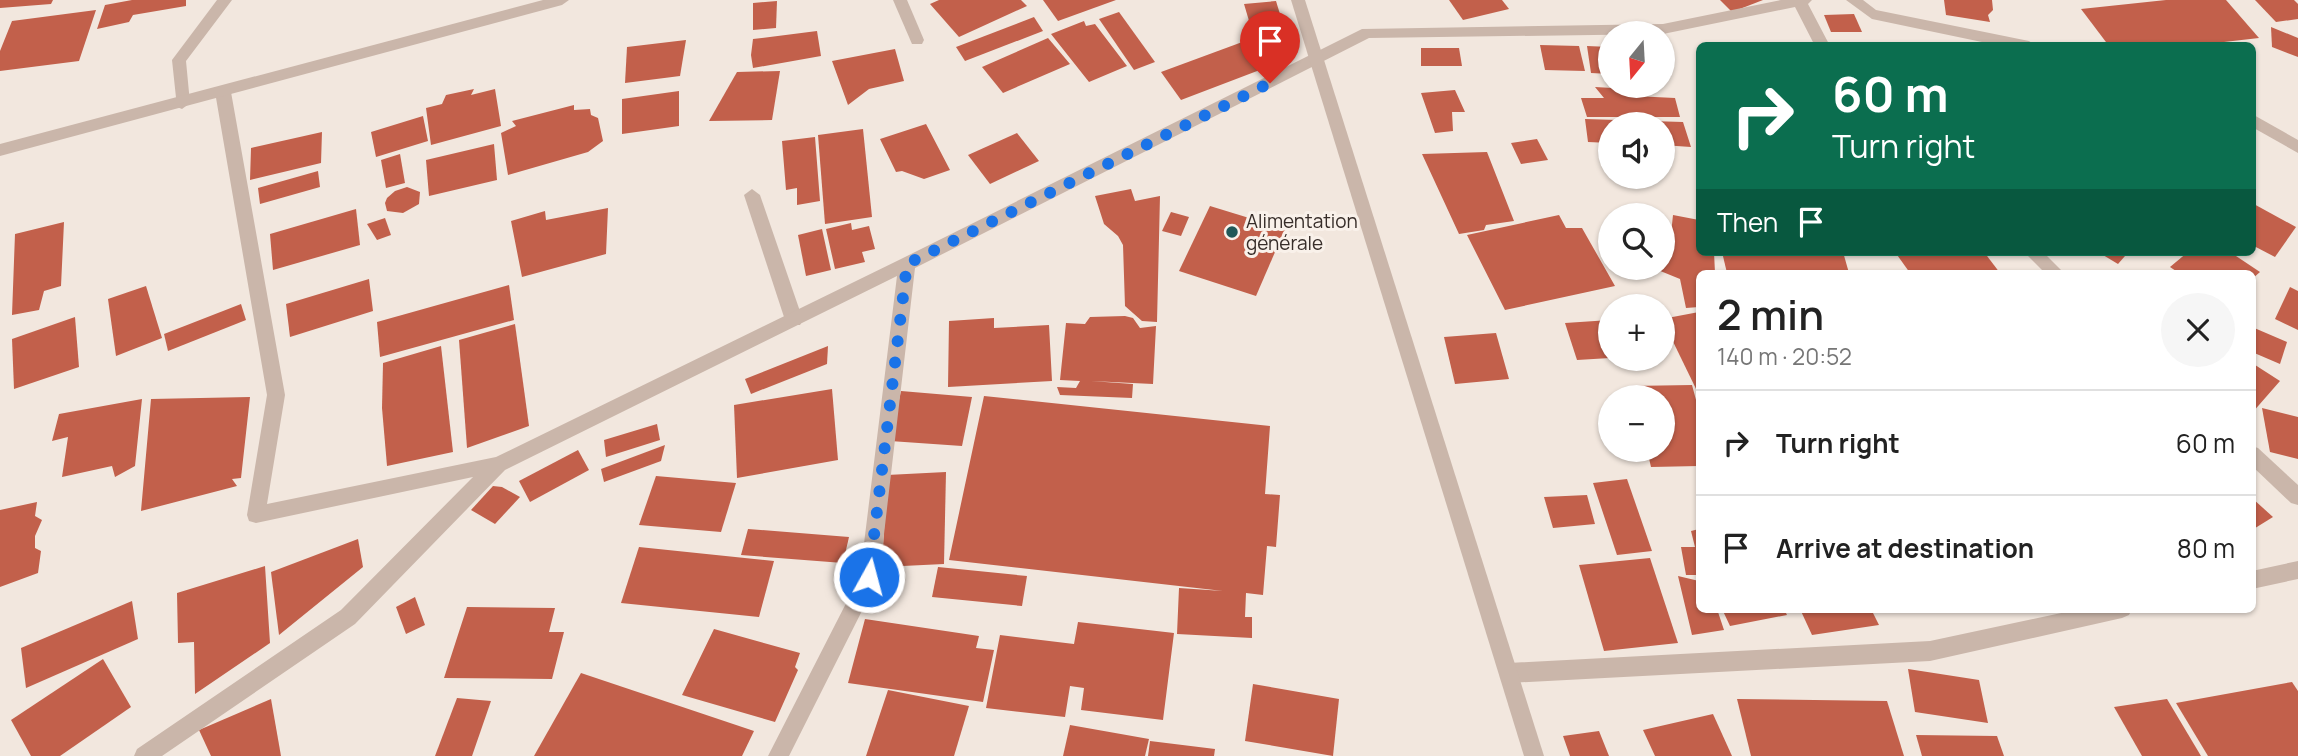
<!DOCTYPE html>
<html lang="en">
<head>
<meta charset="utf-8">
<style>
  body { margin:0; font-family:Manrope,sans-serif; background:#f6f6f6; color:#222; height:100vh; display:flex; flex-direction:column; font-size:26px; white-space:nowrap }
  * { box-sizing:border-box; margin:0 }
  p { font-size:23px; color:#767676 }
  .icon { flex:none; width:38px; height:38px; fill:none; stroke:currentColor; stroke-width:2; stroke-linecap:round; stroke-linejoin:round }
  .map { position:relative; flex:1; overflow:hidden }
  .panel { position:absolute; left:1696px; top:270px; width:560px; height:343px; display:flex; flex-direction:column; background:#fff; border-radius:10px; box-shadow:0 2px 5px #0004 }
  .panel>* { flex:none }
  .guide { position:absolute; left:1696px; top:42px; width:560px; height:214px; border-radius:10px; box-shadow:0 2px 5px #0004; background:#0b6e4f; color:#fff; overflow:hidden }
  .needle { width:46px; rotate:198deg }
  .fabs { position:absolute; left:1598px; top:21px; display:grid; gap:14px }
  .fabs a { display:grid; place-items:center; width:77px; height:77px; border-radius:50%; background:#fff; box-shadow:0 2px 5px #0004; font-size:35px }
  .pin { position:absolute; display:grid; place-items:center; width:60px; height:60px; color:#fff; margin:-72px -30px; border-radius:50% 50% 50% 0; rotate:-45deg; box-shadow:0 0 7px #0007 }
  .pin .icon { rotate:45deg }
  .me { position:absolute; width:77px; margin:-38px; rotate:7deg; stroke-linejoin:round; filter:drop-shadow(0 0 5px #0008) }
  .turn { display:flex; align-items:center; gap:24px; height:147px; padding:0 21px; font-size:32px }
  .turn .icon { width:91px; height:91px; stroke-width:2.5 }
  .turn b { display:block; font-size:49px; line-height:60px }
  .then { display:flex; align-items:center; height:66px; padding:0 21px; background:#0003; gap:14px; font-size:26px }
  .round { display:grid; place-items:center; flex:none; width:74px; height:74px; border-radius:37px; background:#f6f6f6 }
  .head { display:flex; align-items:center; justify-content:space-between; height:119px; padding:0 21px }
  h1 { font-size:42px; font-weight:600; line-height:52px }
  ul { padding:0; list-style:none }
  li { display:flex; align-items:center; gap:21px; height:105px; padding:0 21px; border-top:2px solid #e0e0e0 }
  li div { flex:1 }
  li b { display:block; font-size:26px }
  li em { font-style:normal }
  .map>svg:first-child { display:block }
  .building { fill:#c2604b }
  .lines { fill:none; stroke-linecap:round; stroke-linejoin:round }
  .service { fill:#cab6aa; fill-rule:evenodd }
  .minor { fill:#cab6aa; fill-rule:evenodd }
  .tertiary { fill:#cab6aa; fill-rule:evenodd }
  .route { stroke:#1a73e8; stroke-width:12; stroke-dasharray:0 21.6 }
  .poi-dot { fill:#205858; stroke:#f9f1ea; stroke-width:2.5 }
  .labels { text-anchor:middle; stroke-width:6; stroke-linejoin:round; paint-order:stroke }
  .poi-label { font-size:19px; fill:#372d29; stroke:#f9f1ea; text-anchor:start }
</style>
</head>
<body>
<div class="map">
<svg width="2298" height="756" viewBox="0 0 2298 756">
  <rect width="100%" height="100%" fill="#f2e7de"/>
  <g class="building">
    <polygon points="0,0 53,0 51,4 0,8"/>
    <polygon points="132,0 186,0 186,6 133,15 129,22 97,29 105,5"/>
    <polygon points="939,0 1021,0 1027,6 959,37 930,4"/>
    <polygon points="1043,0 1116,0 1058,21"/>
    <polygon points="1449,0 1502,0 1509,9 1463,20"/>
    <polygon points="1720,0 1763,0 1732,12"/>
    <polygon points="1944,0 1992,0 1993,10 1988,15 1990,22 1946,15"/>
    <polygon points="2166,0 2226,0 2259,38 2189,46 2109,46 2081,9"/>
    <polygon points="2255,0 2294,0 2298,4 2298,19 2276,22"/>
    <polygon points="777,1 776,28 753,30 753,3"/>
    <polygon points="1276,1 1293,57 1261,61 1244,4"/>
    <polygon points="96,10 79,61 0,71 0,51 12,21"/>
    <polygon points="1119,12 1155,62 1134,70 1099,19"/>
    <polygon points="1854,14 1862,32 1831,32 1824,15"/>
    <polygon points="1034,17 1043,31 965,61 956,47"/>
    <polygon points="1084,21 1086,26 1095,24 1127,66 1089,82 1051,34"/>
    <polygon points="2271,27 2298,38 2298,57 2272,47"/>
    <polygon points="817,31 821,56 753,68 751,55 753,39"/>
    <polygon points="1048,38 1070,64 1003,93 982,67"/>
    <polygon points="686,40 680,76 625,83 627,47"/>
    <polygon points="1245,41 1265,68 1181,100 1161,72"/>
    <polygon points="1540,45 1579,46 1585,71 1545,70"/>
    <polygon points="1587,46 1610,47 1610,74 1591,73"/>
    <polygon points="1421,48 1459,48 1462,66 1421,66"/>
    <polygon points="895,49 904,81 869,89 848,105 832,61"/>
    <polygon points="1662,49 1666,49 1671,77 1662,76"/>
    <polygon points="780,71 772,120 709,121 737,72"/>
    <polygon points="1595,87 1630,89 1634,96 1675,98 1680,117 1587,117 1581,98 1604,98"/>
    <polygon points="474,89 471,95 495,89 501,126 431,145 426,108 442,104 446,95"/>
    <polygon points="1455,90 1465,112 1452,112 1453,131 1435,133 1421,93"/>
    <polygon points="679,91 679,126 622,134 622,99"/>
    <polygon points="574,105 574,110 590,109 591,115 598,118 603,141 588,152 508,175 501,133 516,126 512,121"/>
    <polygon points="423,116 428,141 376,157 371,132"/>
    <polygon points="1585,119 1683,122 1691,147 1662,145 1662,124 1610,124 1610,143 1588,142"/>
    <polygon points="926,124 950,170 924,179 902,171 896,172 880,139"/>
    <polygon points="863,129 872,217 825,224 818,135"/>
    <polygon points="322,132 321,163 250,180 251,148"/>
    <polygon points="1017,133 1039,161 990,184 968,155"/>
    <polygon points="815,137 820,201 797,205 797,188 786,190 782,141"/>
    <polygon points="1537,139 1548,160 1521,164 1511,143"/>
    <polygon points="494,144 497,180 429,196 426,160"/>
    <polygon points="1487,152 1514,221 1486,225 1484,230 1459,234 1422,154"/>
    <polygon points="400,154 405,183 386,188 381,160"/>
    <polygon points="318,171 320,187 260,204 258,188"/>
    <polygon points="407,187 420,192 419,204 403,213 387,211 385,203 387,198 395,191"/>
    <polygon points="1131,189 1135,201 1160,196 1157,322 1142,321 1125,306 1123,245 1118,236 1104,224 1095,196"/>
    <polygon points="2252,203 2296,227 2275,257 2252,245"/>
    <polygon points="1210,206 1285,229 1256,296 1179,271"/>
    <polygon points="608,208 606,254 522,277 511,221 545,211 546,220"/>
    <polygon points="356,209 360,245 273,270 270,234"/>
    <polygon points="1171,212 1189,217 1181,236 1162,231"/>
    <polygon points="1559,215 1566,228 1582,228 1615,286 1505,310 1467,235"/>
    <polygon points="1673,215 1699,220 1699,252 1714,252 1715,273 1699,273 1699,307 1686,308 1680,279 1653,268 1662,268 1662,233 1671,234"/>
    <polygon points="385,218 391,235 377,240 367,224"/>
    <polygon points="64,222 61,286 44,291 39,310 12,315 15,234"/>
    <polygon points="851,223 852,230 869,226 875,249 862,252 865,262 835,269 826,229"/>
    <polygon points="822,229 831,270 806,276 798,235"/>
    <polygon points="1722,252 1843,252 1849,273 1727,273"/>
    <polygon points="1895,252 1984,252 2000,273 1910,273"/>
    <polygon points="2098,252 2118,252 2125,256 2118,264"/>
    <polygon points="2188,252 2230,252 2260,272 2252,279 2252,273 2179,273 2170,267"/>
    <polygon points="369,279 373,311 290,337 286,304"/>
    <polygon points="509,285 514,320 380,357 377,322"/>
    <polygon points="146,286 162,338 116,356 108,299"/>
    <polygon points="2290,287 2298,291 2298,330 2275,319"/>
    <polygon points="241,304 246,320 168,351 164,334"/>
    <polygon points="1699,312 1699,395 1662,319"/>
    <polygon points="1125,316 1133,318 1140,328 1156,326 1153,384 1091,381 1133,384 1132,398 1060,395 1057,387 1076,388 1080,381 1060,380 1066,323 1085,324 1090,317"/>
    <polygon points="75,317 79,367 14,389 12,339"/>
    <polygon points="994,318 994,328 1049,325 1052,381 948,387 949,321"/>
    <polygon points="1610,320 1610,358 1577,360 1565,323"/>
    <polygon points="515,324 529,426 467,448 459,340"/>
    <polygon points="2252,327 2287,342 2280,364 2252,352"/>
    <polygon points="1496,333 1509,379 1455,384 1444,337"/>
    <polygon points="441,346 453,452 387,466 382,408 383,363"/>
    <polygon points="828,346 827,364 751,394 745,379"/>
    <polygon points="2252,363 2280,381 2252,413"/>
    <polygon points="1692,385 1699,411 1699,466 1651,467 1647,450 1662,450 1662,397 1633,397 1630,386"/>
    <polygon points="832,389 838,460 737,478 734,405"/>
    <polygon points="901,391 972,397 962,446 890,441"/>
    <polygon points="984,396 1270,426 1265,494 1280,495 1276,547 1267,546 1263,595 1246,593 1245,617 1252,617 1252,638 1177,634 1179,588 1223,591 949,560"/>
    <polygon points="250,397 241,478 232,479 237,486 141,511 151,399"/>
    <polygon points="142,399 135,466 115,477 112,466 62,477 68,437 52,441 59,414"/>
    <polygon points="2262,408 2298,417 2298,459 2270,452"/>
    <polygon points="657,424 660,440 606,457 604,440"/>
    <polygon points="665,445 661,461 604,482 601,469"/>
    <polygon points="578,450 589,470 530,502 519,481"/>
    <polygon points="946,472 944,564 882,567 887,475"/>
    <polygon points="656,476 736,483 721,532 639,525"/>
    <polygon points="1627,479 1652,551 1617,555 1593,483"/>
    <polygon points="493,486 502,487 520,497 495,524 471,510"/>
    <polygon points="1587,495 1595,524 1553,528 1544,497"/>
    <polygon points="2252,498 2273,517 2252,530"/>
    <polygon points="37,502 35,516 42,520 35,536 35,548 41,551 38,573 0,587 0,510"/>
    <polygon points="748,529 849,537 843,563 741,555"/>
    <polygon points="1699,529 1699,575 1686,575 1681,547 1695,547 1691,531"/>
    <polygon points="358,539 363,567 279,635 271,572"/>
    <polygon points="639,547 774,561 759,617 621,603"/>
    <polygon points="1650,558 1678,643 1604,651 1579,565"/>
    <polygon points="265,566 270,643 195,694 194,642 178,643 177,593"/>
    <polygon points="938,567 1027,576 1022,606 932,597"/>
    <polygon points="1678,576 1699,581 1699,609 1717,609 1724,630 1692,635"/>
    <polygon points="415,597 425,625 406,634 396,607"/>
    <polygon points="132,601 138,639 26,688 21,648"/>
    <polygon points="467,607 555,608 549,632 564,632 552,679 444,678"/>
    <polygon points="1729,609 1784,609 1787,615 1730,626 1723,611"/>
    <polygon points="1800,609 1871,609 1879,625 1812,635"/>
    <polygon points="865,619 979,636 976,648 994,650 983,702 848,683"/>
    <polygon points="1078,622 1174,633 1163,720 1081,710 1084,688 1070,686 1065,717 986,708 1000,635 1074,644"/>
    <polygon points="714,629 800,653 795,667 798,670 775,722 682,695"/>
    <polygon points="103,659 131,707 60,756 31,756 11,720"/>
    <polygon points="1908,669 1979,680 1988,723 1915,712"/>
    <polygon points="581,673 754,731 742,756 534,756"/>
    <polygon points="2292,682 2298,691 2298,756 2208,756 2176,703"/>
    <polygon points="1253,684 1339,699 1333,756 1245,741"/>
    <polygon points="888,690 969,706 954,756 866,756"/>
    <polygon points="457,698 491,701 472,756 435,756"/>
    <polygon points="271,699 281,756 211,756 199,730"/>
    <polygon points="1737,699 1887,701 1904,756 1751,756"/>
    <polygon points="2167,699 2201,756 2142,756 2114,707"/>
    <polygon points="1713,714 1732,756 1655,756 1643,730"/>
    <polygon points="1070,725 1149,739 1145,756 1063,756"/>
    <polygon points="1599,731 1609,756 1570,756 1563,736"/>
    <polygon points="1916,735 1997,736 2004,756 1922,756"/>
    <polygon points="1150,741 1215,749 1214,756 1148,756"/>
  </g>
  <g class="lines">
    <g class="service">
      <polygon points="893,0 907,0 924,40 922,44 912,44"/>
      <polygon points="752,189 760,195 803,320 800,325 788,325 785,320 744,195"/>
    </g>
    <g class="minor">
      <polygon points="217,0 232,0 186,61 190,103 182,109 177,107 172,60"/>
      <polygon points="1781,0 1812,0 1808,4 1830,46 1815,46 1795,7 1663,34 1369,38 915,268 879,577 789,756 768,756 860,576 897,276 505,470 355,624 162,756 134,756 137,749 341,610 473,477 256,523 249,521 247,515 267,395 215,92 218,88 223,87 231,92 285,395 267,504 496,457 901,259 1362,29 1663,24"/>
      <polygon points="1846,0 1863,0 1876,10 2029,41 2036,46 2001,46 1872,19"/>
      <polygon points="2252,114 2298,140 2298,153 2252,127"/>
      <polygon points="2024,252 2043,252 2064,273 2045,273"/>
      <polygon points="2252,446 2258,448 2298,485 2298,505 2291,503 2252,466"/>
      <polygon points="2298,561 2298,579 2252,589 2252,571"/>
      <polygon points="2080,609 2132,609 2129,615 2122,618 1930,661 1509,683 1502,680 1499,673 1502,666 1509,663 1930,641"/>
    </g>
    <g class="tertiary">
      <polygon points="543,0 569,0 562,5 0,156 0,144"/>
      <polygon points="1291,0 1305,0 1544,756 1524,756"/>
    </g>
  </g>
  <g class="lines">
    <polyline class="route" points="869,577 907,264 1270,83"/>
  </g>
  <circle class="poi-dot" cx="1232" cy="232" r="7"/>
  <g class="labels">
    <g class="poi-label">
      <text x="1246" y="228">Alimentation<tspan x="1246" dy="22">générale</tspan></text>
    </g>
  </g>
</svg>
<div class="fabs">
<a><svg class="needle" viewBox="-14 -14 28 28"><path d="M0-13l5 13h-10z" fill="#e53935"/><path d="M0 13l5-13h-10z" fill="#767676"/></svg></a>
<a><svg class="icon" aria-label="sound" viewBox="0 0 24 24"><path d="M4 9h4l5-4v14l-5-4H4zM17 9q2 3 0 6"/></svg></a>
<a><svg class="icon" aria-label="search" viewBox="0 0 24 24"><circle cx="10" cy="10" r="6"/><path d="M15 15l6 6"/></svg></a>
<a>+</a>
<a>−</a>
</div>
<div class="pin" style="left:1270px;top:83px;background:#d93025"><svg class="icon" aria-label="arrive" viewBox="0 0 24 24"><path d="M6 21V4h12l-3 4 3 4H6"/></svg></div>
<svg class="me" style="left:869px;top:577px" viewBox="-20 -20 40 40"><circle r="17" fill="#1a73e8" stroke="#fff" stroke-width="3"/><path d="M0-11L8 9 0 5-8 9z" fill="#fff"/></svg>
<div class="guide">
<div class="turn"><svg class="icon" aria-label="right" viewBox="0 0 24 24"><path d="M7 20v-9h11M14 6l5 5-5 5"/></svg><div><b>60 m</b>Turn right</div></div>
<div class="then">Then<svg class="icon" aria-label="arrive" viewBox="0 0 24 24"><path d="M6 21V4h12l-3 4 3 4H6"/></svg></div>
</div>
<section class="panel">
<div class="head"><div><h1>2 min</h1><p>140 m · 20:52</p></div><a class="round"><svg class="icon" aria-label="close" viewBox="0 0 24 24"><path d="M6 6l12 12M18 6L6 18"/></svg></a></div>
<ul>
<li><svg class="icon" aria-label="right" viewBox="0 0 24 24"><path d="M7 20v-9h11M14 6l5 5-5 5"/></svg><div><b>Turn right</b></div><em>60 m</em></li>
<li><svg class="icon" aria-label="arrive" viewBox="0 0 24 24"><path d="M6 21V4h12l-3 4 3 4H6"/></svg><div><b>Arrive at destination</b></div><em>80 m</em></li>
</ul>
</section>
</div>
</body>
</html>
